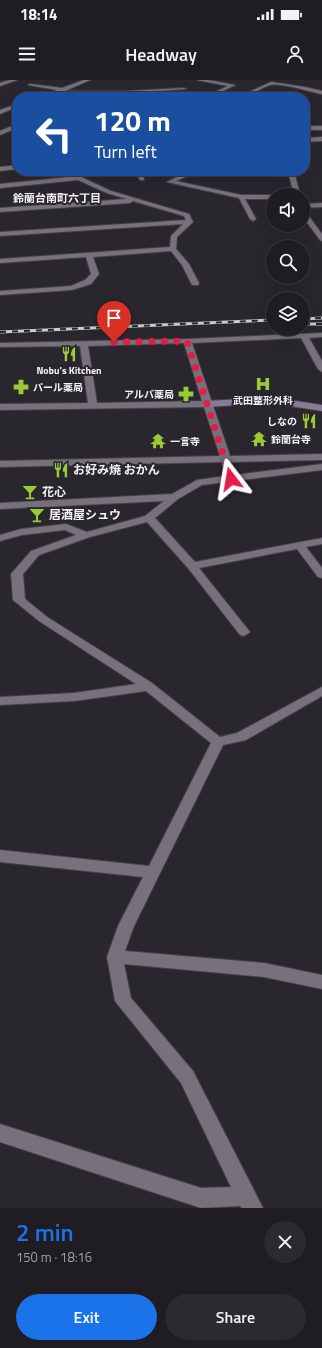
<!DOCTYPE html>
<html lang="en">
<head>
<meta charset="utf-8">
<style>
  body { margin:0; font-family:"Titillium Web","Noto Sans JP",sans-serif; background:#2c292f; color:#f1f3f6; height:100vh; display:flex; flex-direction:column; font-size:15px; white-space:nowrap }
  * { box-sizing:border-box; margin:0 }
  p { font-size:13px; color:#a1a1a5 }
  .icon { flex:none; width:22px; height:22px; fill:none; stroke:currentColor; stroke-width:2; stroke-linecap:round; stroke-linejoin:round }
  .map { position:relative; height:1128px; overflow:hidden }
  .side { display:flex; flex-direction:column; background:#1f1c22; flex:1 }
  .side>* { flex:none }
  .top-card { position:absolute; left:12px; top:12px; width:298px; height:84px; border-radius:16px; box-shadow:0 4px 16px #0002,0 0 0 1px #3c3a40; background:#1a4fa0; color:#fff; overflow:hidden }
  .buttons { position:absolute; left:266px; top:108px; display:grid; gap:8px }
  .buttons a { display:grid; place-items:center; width:44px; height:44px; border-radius:50%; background:#1f1c22; box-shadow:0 4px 16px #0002,0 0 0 1px #3c3a40; font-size:20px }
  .pin { position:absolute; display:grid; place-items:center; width:34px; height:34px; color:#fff; margin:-41px -17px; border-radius:50% 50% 50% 0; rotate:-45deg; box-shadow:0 0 4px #0007 }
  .pin .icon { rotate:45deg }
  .me { position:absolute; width:44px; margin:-22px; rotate:346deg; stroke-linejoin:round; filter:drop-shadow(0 0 3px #0008) }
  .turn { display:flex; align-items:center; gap:14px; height:84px; padding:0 16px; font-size:18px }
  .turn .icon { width:52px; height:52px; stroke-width:2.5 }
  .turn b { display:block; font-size:28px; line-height:34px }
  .round { display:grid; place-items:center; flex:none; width:42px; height:42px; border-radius:21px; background:#2c292f }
  .summary { display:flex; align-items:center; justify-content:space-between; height:68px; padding:0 16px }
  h1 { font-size:24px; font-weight:600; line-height:30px; color:#1a73e8 }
  .cta { display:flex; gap:8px; margin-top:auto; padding:8px 16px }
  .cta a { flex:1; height:46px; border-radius:24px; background:#1a73e8; color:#fff; font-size:16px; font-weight:600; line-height:46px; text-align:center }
  .cta a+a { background:#2c292f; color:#f1f3f6 }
  .status { display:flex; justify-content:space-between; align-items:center; height:28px; padding:0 20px; background:#1f1c22; direction:ltr }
  .status svg { height:11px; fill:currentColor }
  header { display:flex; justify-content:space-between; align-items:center; height:52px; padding:0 16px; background:#1f1c22; font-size:18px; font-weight:600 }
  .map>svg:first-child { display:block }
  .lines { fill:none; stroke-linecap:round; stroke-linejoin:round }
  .street-casing { stroke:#444148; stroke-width:2 }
  .secondary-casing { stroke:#444148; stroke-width:2 }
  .street { fill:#76717b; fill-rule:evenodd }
  .secondary { fill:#887c95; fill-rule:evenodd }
  .rail-casing { stroke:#cecbd2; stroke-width:3 }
  .rail { stroke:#29262e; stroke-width:2; stroke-dasharray:6; stroke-linecap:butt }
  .route { stroke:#e11d48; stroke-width:7; stroke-dasharray:0 12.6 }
  .labels { text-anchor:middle; stroke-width:4; stroke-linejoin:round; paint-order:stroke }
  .far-poi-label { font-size:10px; font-weight:bold; fill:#f4f1f7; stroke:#29262e; text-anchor:start }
  .far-neighbourhood-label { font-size:11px; font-weight:bold; fill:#f4f1f7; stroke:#29262e }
  .poi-label { font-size:12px; font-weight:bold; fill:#f4f1f7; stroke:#29262e; text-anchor:start }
</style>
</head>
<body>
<div class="status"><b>18:14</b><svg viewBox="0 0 49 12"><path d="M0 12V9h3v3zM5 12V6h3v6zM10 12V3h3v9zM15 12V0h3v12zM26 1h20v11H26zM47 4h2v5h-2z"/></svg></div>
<header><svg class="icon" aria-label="menu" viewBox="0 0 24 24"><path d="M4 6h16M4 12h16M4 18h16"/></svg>Headway<svg class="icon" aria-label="person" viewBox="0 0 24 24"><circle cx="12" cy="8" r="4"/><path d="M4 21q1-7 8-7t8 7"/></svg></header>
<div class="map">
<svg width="322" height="1128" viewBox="0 0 322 1128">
  <rect width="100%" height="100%" fill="#29262e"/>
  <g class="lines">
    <defs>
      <g id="street">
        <polygon points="10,0 17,0 0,6 0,3"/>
        <polygon points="84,0 90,0 65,11 127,11 184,8 186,9 127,13 59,13 48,17 42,17 57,10 28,5 30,4 62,8"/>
        <polygon points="197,0 208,0 235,5 211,17 205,17 228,6"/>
        <path d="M 271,2 L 305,7 L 322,11 L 322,14 C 311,12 279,2 270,5 C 259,9 249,17 238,17 Z"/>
        <polygon points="17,24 17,27 0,34 0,30"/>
        <polygon points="17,44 17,48 0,55 0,51"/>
        <rect x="305" y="46" width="17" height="4"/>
        <polygon points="322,57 322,61 305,62 305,58"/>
        <polygon points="17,85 17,89 0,91 0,87"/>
        <polygon points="136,91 142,91 144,100 140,100"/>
        <polygon points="209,91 190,95 176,101 241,115 273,115 273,119 245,119 256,139 253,141 250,139 239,118 167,102 187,92"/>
        <polygon points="288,91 294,91 300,115 294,115"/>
        <polygon points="79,96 111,111 189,134 193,142 177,157 176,169 189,184 199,203 198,205 192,205 182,185 171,171 93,177 99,194 91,204 72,210 0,215 0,211 71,206 85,200 91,194 86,177 0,183 0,179 170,167 171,156 183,144 0,156 0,152 186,140 184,136 133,121 130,123 0,132 0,128 127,119 107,113 78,100 0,108 0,104"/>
        <polygon points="322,123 322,127 303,128 303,124"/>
        <polygon points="303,130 305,131 322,154 322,161 320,160 303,137"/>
        <path d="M 322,253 L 322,257 L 309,258 L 322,281 L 322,292 L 318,289 L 301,258 L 192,263 L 230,376 L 322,374 L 322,380 L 231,382 L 235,395 L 322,384 L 322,390 L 202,405 L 178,419 L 155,438 L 195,482 L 322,458 L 322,464 L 306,467 L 322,488 L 322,498 L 318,497 L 297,469 L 199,488 L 250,552 L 244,556 L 240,555 L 188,488 L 147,442 L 90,457 L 39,475 L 23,494 L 25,519 L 47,537 L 152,603 L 220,657 L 237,653 L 322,607 L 322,616 L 246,660 L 223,665 L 134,846 L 125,871 L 264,883 L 322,895 L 322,909 L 264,897 L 124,884 L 131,918 L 193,991 L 263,1128 L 242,1128 L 240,1126 L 201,1128 L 0,1062 L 0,1044 L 201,1108 L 231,1107 L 181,1003 L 115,921 L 107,877 L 118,846 L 143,797 L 0,782 L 0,770 L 149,786 L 211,663 L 146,611 L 74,621 L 0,625 L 0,617 L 74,613 L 136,604 L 39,541 L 13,520 L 11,494 L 31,471 L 76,455 L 65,450 L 22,455 L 0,461 L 0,455 L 21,449 L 66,444 L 87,452 L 145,436 L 164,421 L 0,429 L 0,423 L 172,414 L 197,400 L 225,396 L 222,382 L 0,387 L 0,381 L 220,376 L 204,327 L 0,330 L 0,324 L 88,323 L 80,266 L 0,267 L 0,263 L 187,259 ZM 184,263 L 202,321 L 97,323 L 88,266 Z"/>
      </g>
      <polygon id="secondary" points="270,317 322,325 322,331 270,323 207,327 203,324 207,321"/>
    </defs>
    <use href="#street" class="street-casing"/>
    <use href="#secondary" class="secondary-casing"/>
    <use href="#street" class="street"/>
    <use href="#secondary" class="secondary"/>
    <defs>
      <g id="rail">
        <polyline points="303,239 322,238"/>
        <polyline points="304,244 322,244"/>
        <polyline points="0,252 273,240"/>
      </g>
    </defs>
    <use href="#rail" class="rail-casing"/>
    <use href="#rail" class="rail"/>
  </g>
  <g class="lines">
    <polyline class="route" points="114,262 187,261 231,399"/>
  </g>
  <defs>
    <symbol id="restaurant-bare" viewBox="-9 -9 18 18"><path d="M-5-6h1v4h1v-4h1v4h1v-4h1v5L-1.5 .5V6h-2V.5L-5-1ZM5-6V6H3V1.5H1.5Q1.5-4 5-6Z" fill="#9acb34" stroke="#29262e" stroke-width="2.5" paint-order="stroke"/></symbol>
    <symbol id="hospital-bare" viewBox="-9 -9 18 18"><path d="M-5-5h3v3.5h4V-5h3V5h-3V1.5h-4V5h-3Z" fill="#9acb34" stroke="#29262e" stroke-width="2.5" paint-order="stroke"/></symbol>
    <symbol id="pharmacy-bare" viewBox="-9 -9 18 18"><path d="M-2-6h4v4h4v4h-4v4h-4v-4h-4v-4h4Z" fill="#9acb34" stroke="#29262e" stroke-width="2.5" paint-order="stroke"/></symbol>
    <symbol id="temple-bare" viewBox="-9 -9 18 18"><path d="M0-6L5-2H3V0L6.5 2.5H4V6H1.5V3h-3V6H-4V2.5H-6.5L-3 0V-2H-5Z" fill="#9acb34" stroke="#29262e" stroke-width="2.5" paint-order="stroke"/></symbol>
    <symbol id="bar-bare" viewBox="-9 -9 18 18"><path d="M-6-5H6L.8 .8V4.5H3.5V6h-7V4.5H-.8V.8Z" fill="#9acb34" stroke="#29262e" stroke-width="2.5" paint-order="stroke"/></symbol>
  </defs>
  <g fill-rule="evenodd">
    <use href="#restaurant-bare" x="58" y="263" width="22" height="22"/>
    <use href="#hospital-bare" x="252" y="293" width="22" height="22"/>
    <use href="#pharmacy-bare" x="10" y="296" width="22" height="22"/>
    <use href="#pharmacy-bare" x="175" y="303" width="22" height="22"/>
    <use href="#restaurant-bare" x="298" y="330" width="22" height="22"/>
    <use href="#temple-bare" x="248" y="348" width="22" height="22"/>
    <use href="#temple-bare" x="147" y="350" width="22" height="22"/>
    <use href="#restaurant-bare" x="50" y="379" width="22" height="22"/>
    <use href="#bar-bare" x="19" y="401" width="22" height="22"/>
    <use href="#bar-bare" x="26" y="424" width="22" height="22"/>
  </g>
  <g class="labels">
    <g class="far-poi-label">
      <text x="69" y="294" text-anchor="middle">Nobu's Kitchen</text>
      <text x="33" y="311">パール薬局</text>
      <text x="174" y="318" text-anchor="end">アルバ薬局</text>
      <text x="263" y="324" text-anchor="middle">武田整形外科</text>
      <text x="297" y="345" text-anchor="end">しなの</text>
      <text x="271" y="363">鈴蘭台寺</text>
      <text x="170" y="365">一言寺</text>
    </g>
    <g class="far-neighbourhood-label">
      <text x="57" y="122">鈴蘭台南町六丁目</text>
    </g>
    <g class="poi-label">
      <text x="73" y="394">お好み焼 おかん</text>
      <text x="42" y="416">花心</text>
      <text x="49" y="439">居酒屋シュウ</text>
    </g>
  </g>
</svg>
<div class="buttons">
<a><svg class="icon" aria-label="sound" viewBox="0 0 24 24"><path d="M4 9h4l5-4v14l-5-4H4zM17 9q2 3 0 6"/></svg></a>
<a><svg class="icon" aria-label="search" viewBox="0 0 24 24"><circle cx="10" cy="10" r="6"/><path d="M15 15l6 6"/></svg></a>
<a><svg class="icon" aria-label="layers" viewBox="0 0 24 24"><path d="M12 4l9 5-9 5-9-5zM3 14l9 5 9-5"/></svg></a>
</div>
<div class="pin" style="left:114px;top:262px;background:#d93025"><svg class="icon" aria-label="arrive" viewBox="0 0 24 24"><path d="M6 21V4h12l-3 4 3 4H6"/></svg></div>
<svg class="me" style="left:231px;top:399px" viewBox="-20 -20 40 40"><path d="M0-17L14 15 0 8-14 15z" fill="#e11d48" stroke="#fff" stroke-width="4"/></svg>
<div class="top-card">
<div class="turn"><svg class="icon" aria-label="left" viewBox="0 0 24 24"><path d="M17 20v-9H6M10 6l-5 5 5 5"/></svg><div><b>120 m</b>Turn left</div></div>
</div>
</div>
<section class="side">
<div class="summary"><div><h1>2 min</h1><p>150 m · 18:16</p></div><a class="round"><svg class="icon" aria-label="close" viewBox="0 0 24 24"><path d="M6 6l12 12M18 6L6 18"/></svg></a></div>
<div class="cta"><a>Exit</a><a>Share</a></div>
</section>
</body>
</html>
